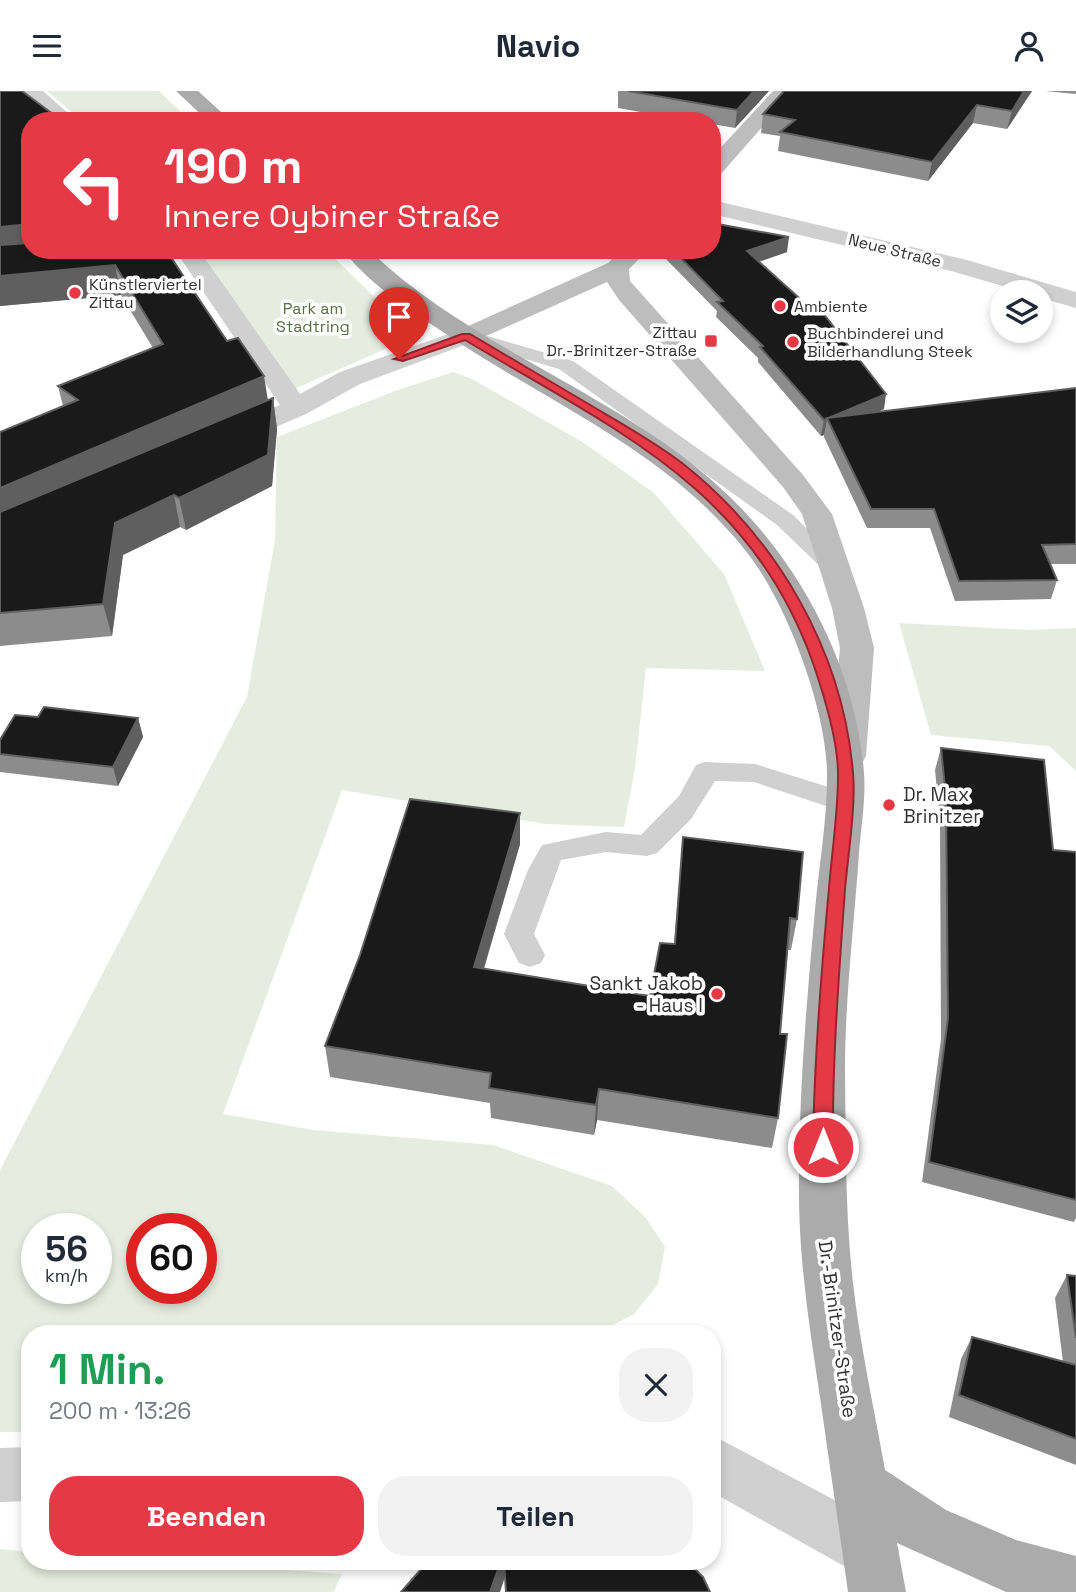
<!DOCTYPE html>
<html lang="de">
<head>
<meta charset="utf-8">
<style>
  body { margin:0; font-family:"Space Grotesk",sans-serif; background:#f2f2f3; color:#1f2937; height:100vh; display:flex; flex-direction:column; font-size:26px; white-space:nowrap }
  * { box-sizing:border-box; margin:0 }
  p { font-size:23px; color:#747a83 }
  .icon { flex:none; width:38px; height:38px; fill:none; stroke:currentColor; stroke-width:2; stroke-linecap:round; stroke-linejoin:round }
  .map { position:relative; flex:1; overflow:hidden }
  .details { position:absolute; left:21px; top:1234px; width:700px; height:245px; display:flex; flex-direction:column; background:#fff; border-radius:28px; box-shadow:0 4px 10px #0003 }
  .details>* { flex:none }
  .top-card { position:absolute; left:21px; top:21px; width:700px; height:147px; border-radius:28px; box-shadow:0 4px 10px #0003; background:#e63946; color:#fff; overflow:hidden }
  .fabs { position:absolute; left:990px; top:189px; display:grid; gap:14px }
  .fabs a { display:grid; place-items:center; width:63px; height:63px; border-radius:50%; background:#fff; box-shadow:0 4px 10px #0003; font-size:35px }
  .speed { position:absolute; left:21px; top:1122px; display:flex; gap:14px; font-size:35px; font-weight:700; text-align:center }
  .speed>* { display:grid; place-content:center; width:91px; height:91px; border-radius:50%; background:#fff; box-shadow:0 4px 10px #0003; line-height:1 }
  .speed small { font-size:18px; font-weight:400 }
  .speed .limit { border:10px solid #d22; background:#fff; color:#111 }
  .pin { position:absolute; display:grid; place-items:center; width:60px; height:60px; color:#fff; margin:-72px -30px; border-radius:50% 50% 50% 0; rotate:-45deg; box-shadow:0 0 7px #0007 }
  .pin .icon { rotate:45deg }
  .me { position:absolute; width:77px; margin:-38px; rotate:0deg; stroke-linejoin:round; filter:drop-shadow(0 0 5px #0008) }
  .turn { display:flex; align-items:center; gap:24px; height:147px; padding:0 28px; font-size:32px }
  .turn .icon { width:91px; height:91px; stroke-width:2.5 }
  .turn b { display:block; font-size:49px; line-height:60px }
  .round { display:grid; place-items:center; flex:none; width:74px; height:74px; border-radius:28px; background:#f2f2f3 }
  .overview { display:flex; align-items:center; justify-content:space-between; height:119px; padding:0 28px }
  h1 { font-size:42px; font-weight:700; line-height:52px; color:#1e9e55 }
  .button { display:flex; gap:14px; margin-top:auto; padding:14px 28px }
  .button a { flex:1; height:80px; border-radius:28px; background:#e63946; color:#fff; font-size:28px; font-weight:700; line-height:80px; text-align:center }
  .button a+a { background:#f2f2f3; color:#1f2937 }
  header { display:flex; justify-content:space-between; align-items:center; height:91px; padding:0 28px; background:#fff; font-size:32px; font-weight:700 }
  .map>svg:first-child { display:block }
  .green { fill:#e6ecdf; fill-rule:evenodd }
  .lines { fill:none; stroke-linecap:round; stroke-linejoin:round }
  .lane { fill:#d0d0d0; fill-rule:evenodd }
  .street { fill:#d0d0d0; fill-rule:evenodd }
  .secondary { fill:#bdbdbd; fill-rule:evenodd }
  .primary { fill:#ababab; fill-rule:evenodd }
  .wall { fill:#8c8c8c }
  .shaded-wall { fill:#5f5f5f }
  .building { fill:#1a1a1a; stroke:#5f5f5f; stroke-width:2 }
  .route { fill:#e63946; stroke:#96252e; stroke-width:2 }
  .poi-dot { fill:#e63946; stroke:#fff; stroke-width:2.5 }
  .labels { text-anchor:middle; stroke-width:7; stroke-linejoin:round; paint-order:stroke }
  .far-street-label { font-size:16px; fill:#333; stroke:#fff }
  .far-poi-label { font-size:16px; fill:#333; stroke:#fff; text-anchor:start }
  .far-park-label { font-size:16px; fill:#56703f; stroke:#fff }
  .poi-label { font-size:19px; fill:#333; stroke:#fff; text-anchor:start }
  .street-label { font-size:19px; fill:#333; stroke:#fff }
</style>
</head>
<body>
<header><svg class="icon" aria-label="menu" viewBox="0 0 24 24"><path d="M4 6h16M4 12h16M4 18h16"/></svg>Navio<svg class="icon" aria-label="person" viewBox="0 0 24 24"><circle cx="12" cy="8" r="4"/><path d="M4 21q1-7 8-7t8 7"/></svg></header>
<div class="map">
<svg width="1076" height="1501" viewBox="0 0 1076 1501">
  <rect width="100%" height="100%" fill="#fff"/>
  <g class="green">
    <polygon points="47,0 159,0 190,30 82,30"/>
    <polygon points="196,159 326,159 415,245 292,299"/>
    <path d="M 453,281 L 472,288 L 584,352 L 654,402 L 724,483 L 765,580 L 646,577 L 635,677 L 624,736 L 546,733 L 342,699 L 223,1023 L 313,1039 L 493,1054 L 612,1095 L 646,1127 L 665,1156 L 658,1193 L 634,1223 L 597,1242 L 30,1242 L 30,1341 L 0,1341 L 0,1079 L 247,606 L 275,449 L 277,346 L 395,300 ZM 37,1138 L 96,1138 L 96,1197 L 37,1197 ZM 142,1138 L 201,1138 L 201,1197 L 142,1197 Z"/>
    <polygon points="899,532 1029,539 1076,537 1076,680 1049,655 931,644"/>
    <polygon points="0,1458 30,1461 30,1470 159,1470 342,1483 334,1501 0,1501"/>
  </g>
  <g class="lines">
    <g class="lane">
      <polygon points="467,239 573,270 793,424 848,478 844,483 828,483 777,434 559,278 460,249 458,245 460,241"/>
      <polygon points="705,671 755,673 854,704 858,711 854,718 844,721 754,691 715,690 691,728 657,762 647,765 606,761 561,769 534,843 545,864 541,872 530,876 519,872 504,843 528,779 542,754 606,741 641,744 679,705 696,674"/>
    </g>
    <g class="street">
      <polygon points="21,0 43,0 77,30 54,30"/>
      <polygon points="712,109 967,169 1076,201 1076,217 1041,207 1041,201 1023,201 951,180 712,123"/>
      <polygon points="175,159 199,159 300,303 340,281 457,240 466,237 475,240 479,245 475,250 360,293 306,323 237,353 227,356 217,353 213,347 217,341 280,314"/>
      <polygon points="712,1344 891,1439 899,1459 891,1479 871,1487 851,1479 712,1401"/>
      <polygon points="30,1356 30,1410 0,1411 0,1357"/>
    </g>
    <g class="secondary">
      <polygon points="773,0 794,0 720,84 712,85 712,66"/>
      <polygon points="621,159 644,159 641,166 629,178 630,190 803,384 832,423 864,517 874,557 866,665 861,674 848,677 835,674 830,665 840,557 832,517 802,423 783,396 619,209 607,191 475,250 466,253 457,250 453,245 457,240 608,172"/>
    </g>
    <g class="primary">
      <polygon points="176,0 198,0 231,30 208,30"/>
      <path d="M 343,159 L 369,159 C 475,261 624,303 729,405 C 803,476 856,579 864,682 C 866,707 861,736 859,762 C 854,834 845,908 845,980 C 846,1051 845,1122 853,1192 C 860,1254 874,1317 885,1379 L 946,1419 L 1016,1449 L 1076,1465 L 1076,1501 L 1006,1501 L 897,1452 L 906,1501 L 848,1501 C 839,1436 829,1371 820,1306 C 810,1241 800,1176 799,1110 C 798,1013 806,916 815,819 C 819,775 827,730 827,686 C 828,621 786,509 745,459 C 664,357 545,311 440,239 C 405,215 369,193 343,159 Z"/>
    </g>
  </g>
  <g class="wall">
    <polygon points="0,0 30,159 166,159 268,310 273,307 277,338 272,395 186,439 180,436 123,464 112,545 0,555 0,341 63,315 58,295 153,257 121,204 0,215"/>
    <polygon points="618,0 769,0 735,37 712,33 712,30 692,30 618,17"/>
    <polygon points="783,0 1032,0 1007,38 973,32 928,90 778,60 780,45 761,42 763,23"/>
    <polygon points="1045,0 1076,0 1076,3"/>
    <polygon points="663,159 787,161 759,171 884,318 877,321 1076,297 1076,473 1050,473 1057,489 1051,508 955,510 930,437 867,437 824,346 824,344 821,345 758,271 758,267 716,226 717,220 663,165"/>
    <polygon points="138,627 143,646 118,695 0,681 0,649"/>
    <polygon points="941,657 1053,759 1076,761 1076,1127 1074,1131 922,1091 941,948 940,729 935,679"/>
    <polygon points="520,722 520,753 484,878 650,905 674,853 683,746 797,828 791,859 788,859 780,943 778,1027 772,1057 597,1029 594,1044 491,1027 490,1012 330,986 325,955"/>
    <polygon points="1067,1184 1076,1185 1076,1374 949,1326 961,1268 972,1246 1063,1271 1055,1207"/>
  </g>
  <g class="shaded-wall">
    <polygon points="754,0 769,0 735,37 737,19"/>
    <polygon points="1024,0 1032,0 1007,38 1012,20"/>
    <polygon points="977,14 973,32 928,90 932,71"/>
    <polygon points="30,133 30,159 0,165 0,136"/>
    <polygon points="789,146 787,161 746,175 747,160"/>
    <polygon points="115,174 121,204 0,215 0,185"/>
    <polygon points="264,285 269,316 0,433 0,397"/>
    <polygon points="886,303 884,318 833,340 827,328"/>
    <polygon points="273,307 277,338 272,395 186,439 179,407"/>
    <polygon points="827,328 824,344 821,345 824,329"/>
    <polygon points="174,404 180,436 123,464 112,545 103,513 115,432"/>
    <polygon points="138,627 143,646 118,695 113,676"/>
    <polygon points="520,722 520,753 475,907 474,876"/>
    <polygon points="599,998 597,1029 594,1044 596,1014"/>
    <polygon points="501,1470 504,1470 505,1486 500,1501 490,1501"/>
  </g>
  <g class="building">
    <polygon points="0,0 22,0 62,30 30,30 30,133 0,136"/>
    <polygon points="628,0 754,0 737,19"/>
    <polygon points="784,0 1024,0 1012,20 977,14 932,71 780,41 795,29 763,23"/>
    <polygon points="712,132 789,146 747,160 817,223 823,222 886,303 824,329 760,256 763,255 717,211 723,210 673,159 712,159"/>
    <polygon points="30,152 30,159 166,159 227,250 238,247 264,285 0,397 0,341 78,309 58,295 163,253 115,174 0,185 0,154"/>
    <polygon points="1076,297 1076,453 1042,454 1057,489 959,490 934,418 871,418 827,327"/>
    <polygon points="273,307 268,364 179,407 174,404 115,432 103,513 0,522 0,421"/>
    <polygon points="44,616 138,627 113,676 0,663 0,649 15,624 38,626"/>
    <polygon points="941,657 1044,669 1053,759 1076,761 1076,1109 929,1071 948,927 946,707"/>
    <polygon points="410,708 520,722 474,876 650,905 660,852 675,853 683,746 803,761 797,828 790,827 780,943 787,943 778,1027 599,998 596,1014 489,997 491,982 325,955 360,864"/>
    <polygon points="1067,1184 1076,1185 1076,1247"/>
    <polygon points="972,1246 1076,1274 1076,1348 959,1304"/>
    <polygon points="421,1470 501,1470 490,1501 401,1501 423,1476"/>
    <polygon points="504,1470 687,1470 703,1486 710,1501 506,1501"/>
  </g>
  <path class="route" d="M 462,243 L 470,243 C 512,268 555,293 597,318 C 626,335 656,352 682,372 C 777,447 843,560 853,682 C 856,714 848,764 845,798 C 839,884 832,969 833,1056 L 830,1062 L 823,1064 L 816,1062 L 813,1056 C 814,969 821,883 829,797 C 832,760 838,722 838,686 C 839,652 824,604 813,572 C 750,396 615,339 465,249 L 403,270 L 394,268 Z"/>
  <g class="poi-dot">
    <circle cx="75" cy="202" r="7"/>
    <circle cx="780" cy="215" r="7"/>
    <rect x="704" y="243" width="14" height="14" rx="3.5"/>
    <circle cx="793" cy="251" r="7"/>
    <circle cx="889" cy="714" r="7"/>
    <circle cx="717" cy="903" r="7"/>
  </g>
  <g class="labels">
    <g class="far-street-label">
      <text transform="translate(895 159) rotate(14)" y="6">Neue Straße</text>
    </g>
    <g class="far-poi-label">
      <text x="89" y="199">Künstlerviertel<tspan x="89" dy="18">Zittau</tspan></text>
      <text x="794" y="221">Ambiente</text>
      <text x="697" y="247" text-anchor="end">Zittau<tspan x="697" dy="18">Dr.-Brinitzer-Straße</tspan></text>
      <text x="807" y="248">Buchbinderei und<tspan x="807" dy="18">Bilderhandlung Steek</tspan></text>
    </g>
    <g class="far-park-label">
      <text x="313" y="223">Park am<tspan x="313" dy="18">Stadtring</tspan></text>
    </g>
    <g class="poi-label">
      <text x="903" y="710">Dr. Max<tspan x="903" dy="22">Brinitzer</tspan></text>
      <text x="703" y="899" text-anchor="end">Sankt Jakob<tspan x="703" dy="22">- Haus I</tspan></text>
    </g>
    <g class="street-label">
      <text transform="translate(838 1238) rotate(82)" y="7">Dr.-Brinitzer-Straße</text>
    </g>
  </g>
</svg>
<div class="fabs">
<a><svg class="icon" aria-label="layers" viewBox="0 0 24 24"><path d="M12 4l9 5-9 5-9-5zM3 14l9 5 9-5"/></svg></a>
</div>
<div class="speed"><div>56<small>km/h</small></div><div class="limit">60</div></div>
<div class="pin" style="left:399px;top:268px;background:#d93025"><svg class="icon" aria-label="arrive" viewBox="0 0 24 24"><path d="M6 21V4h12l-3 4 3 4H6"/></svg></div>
<svg class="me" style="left:823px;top:1056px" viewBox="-20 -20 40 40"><circle r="17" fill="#e63946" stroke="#fff" stroke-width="3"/><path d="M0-11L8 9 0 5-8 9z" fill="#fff"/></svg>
<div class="top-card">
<div class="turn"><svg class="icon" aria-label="left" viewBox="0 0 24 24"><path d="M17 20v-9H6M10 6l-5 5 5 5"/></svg><div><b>190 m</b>Innere Oybiner Straße</div></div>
</div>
<section class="details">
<div class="overview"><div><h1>1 Min.</h1><p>200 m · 13:26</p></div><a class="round"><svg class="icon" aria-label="close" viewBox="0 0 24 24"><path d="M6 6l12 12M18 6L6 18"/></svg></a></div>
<div class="button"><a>Beenden</a><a>Teilen</a></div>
</section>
</div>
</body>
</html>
